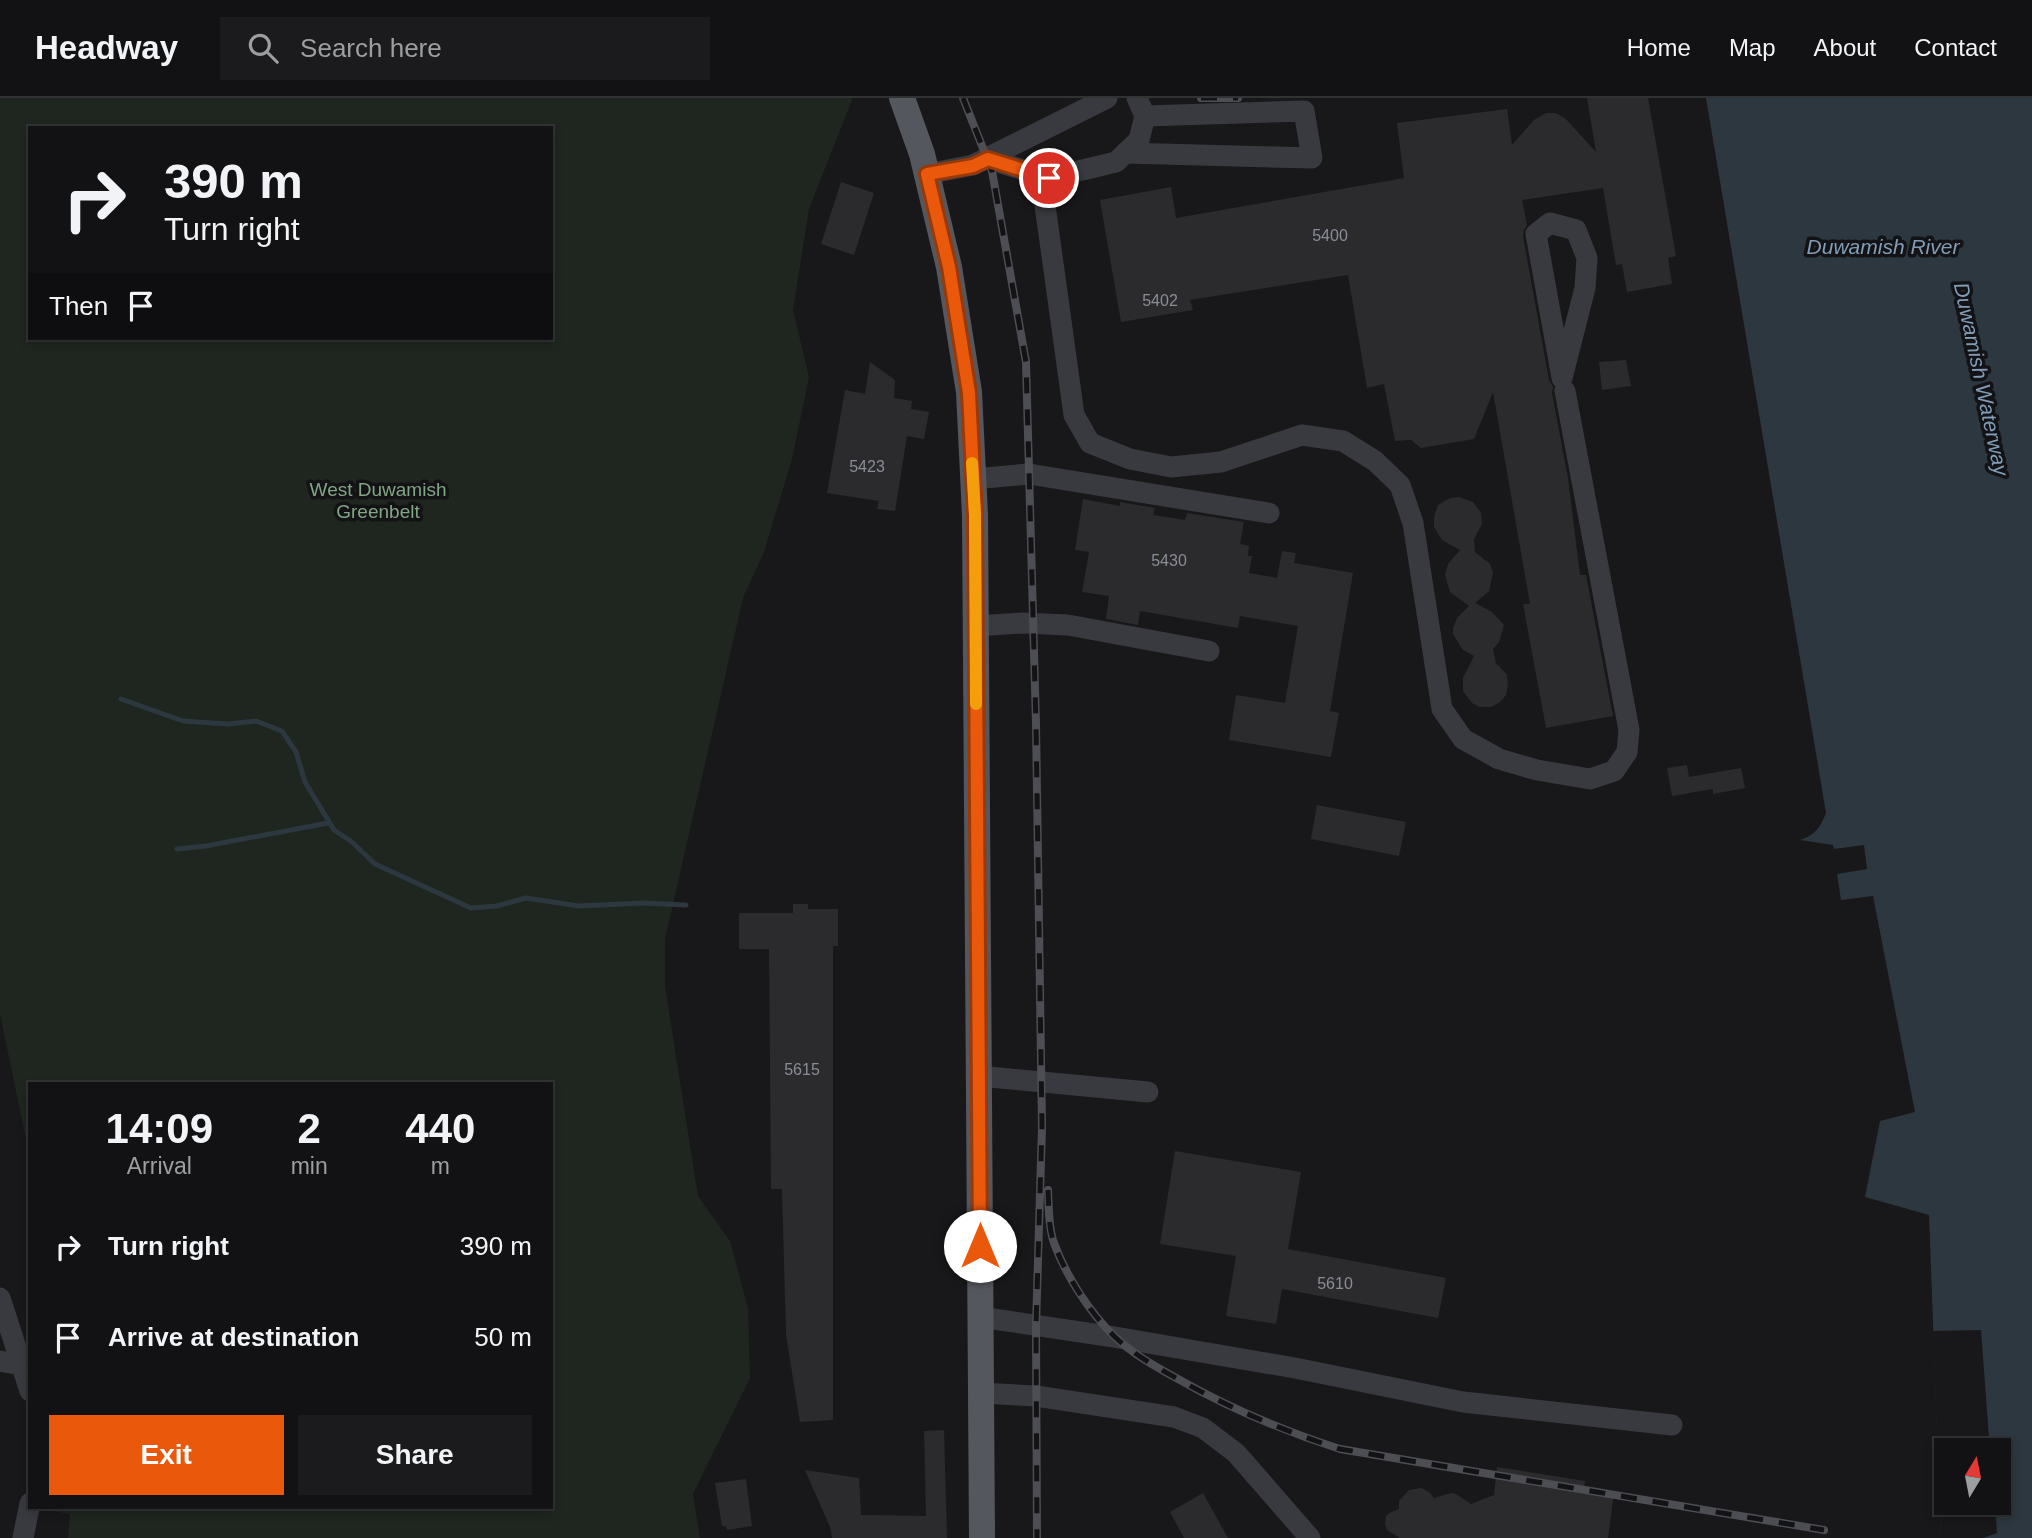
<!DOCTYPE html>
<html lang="en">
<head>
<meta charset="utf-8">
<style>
  body { margin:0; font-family:Helvetica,sans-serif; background:#1b1b1d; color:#f1f3f6; height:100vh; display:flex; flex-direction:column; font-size:26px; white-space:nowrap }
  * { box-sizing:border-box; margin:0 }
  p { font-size:23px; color:#9c9ea0 }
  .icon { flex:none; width:38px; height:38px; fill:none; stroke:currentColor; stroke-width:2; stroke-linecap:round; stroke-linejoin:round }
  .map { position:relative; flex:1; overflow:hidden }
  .panel { position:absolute; left:28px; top:984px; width:525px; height:427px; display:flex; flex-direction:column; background:#121214; border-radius:0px; box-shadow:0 4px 10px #0003,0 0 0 2px #313234 }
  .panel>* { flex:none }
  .hud { position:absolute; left:28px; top:28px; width:525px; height:214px; border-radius:0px; box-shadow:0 4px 10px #0003,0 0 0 2px #313234; background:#121214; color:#f1f3f6; overflow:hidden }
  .needle { width:46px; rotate:10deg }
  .controls { position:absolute; left:1934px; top:1340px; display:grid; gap:14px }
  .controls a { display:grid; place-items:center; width:77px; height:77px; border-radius:0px; background:#121214; box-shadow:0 4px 10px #0003,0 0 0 2px #313234; font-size:35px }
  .pin { position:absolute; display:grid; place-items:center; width:60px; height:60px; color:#fff; margin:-30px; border:4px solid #fff; border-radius:50%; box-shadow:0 2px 7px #0007 }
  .me { position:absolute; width:77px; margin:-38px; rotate:0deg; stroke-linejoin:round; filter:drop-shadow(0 0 5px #0008) }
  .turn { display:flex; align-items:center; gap:24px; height:147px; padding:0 21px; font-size:32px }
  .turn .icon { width:91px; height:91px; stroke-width:2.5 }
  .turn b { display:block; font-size:49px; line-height:60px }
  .then { display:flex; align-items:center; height:66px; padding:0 21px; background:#0003; gap:14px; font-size:26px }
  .eta { display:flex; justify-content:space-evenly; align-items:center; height:119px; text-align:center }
  .eta b { font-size:42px; font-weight:600; line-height:49px }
  .cta { display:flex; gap:14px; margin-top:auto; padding:14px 21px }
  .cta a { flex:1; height:80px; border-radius:0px; background:#ea580c; color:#fff; font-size:28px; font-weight:600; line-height:80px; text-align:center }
  .cta a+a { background:#1b1b1d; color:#f1f3f6 }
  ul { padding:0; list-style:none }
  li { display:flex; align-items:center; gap:21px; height:91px; padding:0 21px }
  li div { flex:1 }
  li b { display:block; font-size:26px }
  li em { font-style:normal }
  header { display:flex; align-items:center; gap:42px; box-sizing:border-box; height:98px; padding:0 35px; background:#121214; border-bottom:2px solid #313234 }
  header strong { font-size:33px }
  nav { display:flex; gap:38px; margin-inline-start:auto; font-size:24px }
  .search { width:490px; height:63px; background:#1b1b1d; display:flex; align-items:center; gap:18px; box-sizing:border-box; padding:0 24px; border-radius:0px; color:#9c9ea0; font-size:26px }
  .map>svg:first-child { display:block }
  .green { fill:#1e261f; fill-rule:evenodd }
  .water { fill:#2d373f; fill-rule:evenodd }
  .pier { fill:#18181a }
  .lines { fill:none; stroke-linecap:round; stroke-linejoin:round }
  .stream { stroke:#2d373f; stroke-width:5 }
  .building { fill:#2b2b2e }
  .minor { stroke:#393a3f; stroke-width:21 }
  .major { stroke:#55575f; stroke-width:26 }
  .rail-casing { stroke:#4c4e54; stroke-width:8 }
  .rail { stroke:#131315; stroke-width:5; stroke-dasharray:16; stroke-linecap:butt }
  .route-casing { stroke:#983908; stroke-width:18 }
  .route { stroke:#ea580c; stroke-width:12 }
  .slow { stroke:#f59e0b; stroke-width:12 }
  .labels { text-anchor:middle; stroke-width:7; stroke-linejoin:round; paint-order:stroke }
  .number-label { font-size:16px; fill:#8a8c96 }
  .park-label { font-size:19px; fill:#80a683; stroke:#131315 }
  .water-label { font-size:21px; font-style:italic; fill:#809cb7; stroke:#131315 }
</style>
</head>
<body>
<header>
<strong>Headway</strong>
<div class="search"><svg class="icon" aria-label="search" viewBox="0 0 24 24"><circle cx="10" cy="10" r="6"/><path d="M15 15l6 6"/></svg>Search here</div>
<nav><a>Home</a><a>Map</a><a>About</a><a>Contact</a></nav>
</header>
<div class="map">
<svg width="2032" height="1440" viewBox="0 0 2032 1440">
  <rect width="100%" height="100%" fill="#18181a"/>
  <path class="green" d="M 0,0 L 851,0 L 852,2 L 809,111 L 793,212 L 809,279 L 792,361 L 764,454 L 743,500 L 665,841 L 665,888 L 698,1098 L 730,1143 L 748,1210 L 750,1280 L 693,1396 L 700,1440 L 68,1440 L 70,1416 L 36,1410 L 551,1409 L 551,985 L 30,985 L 30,1060 L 0,916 ZM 30,30 L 551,30 L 551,240 L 30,240 Z"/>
  <path class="water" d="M 1706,0 L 2032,0 L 2032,1440 L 1941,1440 L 1929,1117 L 1865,1099 L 1880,1023 L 1915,1014 L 1873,798 L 1841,802 L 1837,776 L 1867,771 L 1864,747 L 1834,751 L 1833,747 L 1800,742 C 1815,737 1820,730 1826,715 ZM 1946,1353 L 1998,1353 L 1998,1405 L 1946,1405 Z"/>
  <polygon class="pier" points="1981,1232 1990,1353 1946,1353 1946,1405 1995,1405 1997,1435 1983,1440 1941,1440 1933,1233"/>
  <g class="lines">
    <g class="stream">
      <polyline points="121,601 183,623 228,626 256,623 282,633 296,654 305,684 334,732 352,744 375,766 471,810 497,808 526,800 579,808 643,805 686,807"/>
      <polyline points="177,751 206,748 328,725"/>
    </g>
  </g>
  <g class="building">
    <polygon points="1587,0 1648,0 1676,158 1668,160 1672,186 1627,194 1622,166 1616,167 1603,90 1522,102 1527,127 1524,132 1523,138 1549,282 1553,289 1552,295 1568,380 1580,477 1586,477 1613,618 1546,630 1523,506 1530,506 1493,294 1474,341 1421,350 1411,342 1395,343 1384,286 1367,290 1348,177 1190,202 1193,212 1121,224 1100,102 1171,89 1176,120 1404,80 1397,25 1507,11 1512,47 1534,22 1546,15 1555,15 1565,20 1596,54"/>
    <polygon points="841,84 874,95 854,157 821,146"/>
    <polygon points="1626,262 1631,288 1602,292 1599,264"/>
    <polygon points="870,264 895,282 894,300 912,303 911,311 929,314 924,341 907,338 895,413 877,411 879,403 827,395 845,292 865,296"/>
    <polygon points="1459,399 1473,404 1481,415 1482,426 1474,441 1475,454 1490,466 1493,475 1489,493 1475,505 1492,514 1504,527 1499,544 1493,551 1496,566 1499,568 1507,577 1508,587 1506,597 1500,604 1491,609 1480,609 1472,605 1463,593 1463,580 1474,558 1463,552 1453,536 1453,530 1457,520 1469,508 1450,494 1445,477 1448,466 1460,452 1442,442 1434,429 1434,419 1438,407 1450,400"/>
    <polygon points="1083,401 1120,408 1120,404 1155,410 1153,417 1185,422 1187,415 1244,424 1240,446 1249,448 1248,458 1252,458 1249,475 1277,480 1282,453 1296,455 1294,465 1353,475 1330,613 1339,615 1331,659 1229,642 1236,597 1285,605 1298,528 1240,518 1238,530 1140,513 1138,527 1106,521 1109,498 1082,494 1089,454 1075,452"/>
    <polygon points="1687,667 1689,679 1741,670 1745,690 1713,696 1713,691 1672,698 1667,670"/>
    <polygon points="1317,707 1406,724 1399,758 1311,741"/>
    <polygon points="793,806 808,806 808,811 838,811 838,848 833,848 833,1322 800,1324 786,1237 782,1091 771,1091 769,851 739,851 739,815 793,815"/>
    <polygon points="1175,1053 1301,1074 1288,1151 1446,1180 1438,1220 1282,1191 1276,1226 1226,1218 1236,1158 1160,1146"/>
    <polygon points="944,1332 947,1440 832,1440 830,1429 805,1372 859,1380 861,1417 926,1418 924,1333"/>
    <polygon points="1497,1369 1585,1383 1584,1389 1614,1394 1608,1440 1400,1440 1387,1432 1385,1426 1386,1418 1389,1415 1399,1411 1399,1403 1409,1392 1421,1390 1429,1394 1434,1400 1451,1395 1456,1396 1471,1406 1494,1397"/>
    <polygon points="746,1381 752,1428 727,1432 726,1428 722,1428 715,1385"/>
    <polygon points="1203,1395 1228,1440 1184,1440 1170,1414"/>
  </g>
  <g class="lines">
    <g class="minor">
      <polyline points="1137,0 1145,18 1139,42 1116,64 1049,80 1044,100 1074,317 1090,345 1130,361 1171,369 1221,364 1302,337 1343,343 1375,363 1400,387 1413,425 1442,611 1463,641 1499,661 1537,672 1590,681 1614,673 1627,654 1629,632 1565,293"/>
      <polyline points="1125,55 1312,60 1304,13 1145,18"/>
      <polyline points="988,61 1049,80"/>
      <polyline points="927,76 973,67 1107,0"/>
      <polygon points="1550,125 1576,132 1587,160 1585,190 1562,280 1536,136"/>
      <polyline points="973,381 1029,376 1269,415"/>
      <polyline points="976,528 1023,525 1068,527 1209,553"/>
      <polyline points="979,978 1148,994"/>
      <polyline points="0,1200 30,1293"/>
      <polyline points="980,1219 1114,1239 1295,1270 1463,1304 1672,1327"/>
      <polyline points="0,1263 22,1267"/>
      <polyline points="981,1295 1036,1298 1174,1319 1203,1330 1236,1355 1310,1440"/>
      <polyline points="23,1440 30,1405"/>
    </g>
    <polyline class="major" points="902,0 922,56 949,169 969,294 975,417 982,1440"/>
    <defs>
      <g id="rail">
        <polyline points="963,0 992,73 1026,264 1036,626 1042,1029 1036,1228 1037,1440"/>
        <polyline points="1201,0 1238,0"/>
        <path d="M 1048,1092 C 1049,1108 1048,1129 1054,1145 C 1066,1178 1090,1215 1115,1239 C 1133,1256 1156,1269 1178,1281 C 1229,1310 1284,1333 1340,1351 L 1824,1432"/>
      </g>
    </defs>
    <use href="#rail" class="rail-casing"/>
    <use href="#rail" class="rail"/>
  </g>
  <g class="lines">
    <defs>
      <polyline id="route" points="980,1148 975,417 969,295 949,169 927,76 973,68 988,61 1049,80"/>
    </defs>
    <use href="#route" class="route-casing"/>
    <use href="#route" class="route"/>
    <polyline class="slow" points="972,365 975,417 976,606"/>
  </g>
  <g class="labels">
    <g class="number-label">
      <text x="1330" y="143">5400</text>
      <text x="1160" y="208">5402</text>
      <text x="867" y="374">5423</text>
      <text x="1169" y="468">5430</text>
      <text x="802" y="977">5615</text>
      <text x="1335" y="1191">5610</text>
    </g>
    <g class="park-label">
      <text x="378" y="398">West Duwamish<tspan x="378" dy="22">Greenbelt</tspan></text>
    </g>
    <g class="water-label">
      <text x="1883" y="156">Duwamish River</text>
      <text transform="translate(1981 281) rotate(78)" y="7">Duwamish Waterway</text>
    </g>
  </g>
</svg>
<div class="controls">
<a><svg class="needle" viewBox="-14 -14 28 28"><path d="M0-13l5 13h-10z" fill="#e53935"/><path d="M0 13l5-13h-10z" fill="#9c9ea0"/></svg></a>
</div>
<div class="pin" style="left:1049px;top:80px;background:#d93025"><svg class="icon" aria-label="arrive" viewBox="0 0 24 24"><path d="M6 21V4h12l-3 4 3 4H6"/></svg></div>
<svg class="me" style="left:980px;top:1148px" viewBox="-20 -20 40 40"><circle r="19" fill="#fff"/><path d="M0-13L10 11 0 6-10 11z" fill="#ea580c"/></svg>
<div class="hud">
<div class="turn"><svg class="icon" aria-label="right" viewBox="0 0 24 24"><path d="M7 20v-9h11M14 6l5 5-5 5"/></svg><div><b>390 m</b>Turn right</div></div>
<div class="then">Then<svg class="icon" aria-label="arrive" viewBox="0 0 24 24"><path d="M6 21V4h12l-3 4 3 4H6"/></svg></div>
</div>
<section class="panel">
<div class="eta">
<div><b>14:09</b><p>Arrival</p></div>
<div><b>2</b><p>min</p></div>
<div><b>440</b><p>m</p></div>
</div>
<ul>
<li><svg class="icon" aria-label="right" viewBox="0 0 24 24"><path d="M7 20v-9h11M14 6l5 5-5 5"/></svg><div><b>Turn right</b></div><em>390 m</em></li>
<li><svg class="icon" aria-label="arrive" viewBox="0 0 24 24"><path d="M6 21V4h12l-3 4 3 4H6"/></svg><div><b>Arrive at destination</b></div><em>50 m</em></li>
</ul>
<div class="cta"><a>Exit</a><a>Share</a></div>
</section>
</div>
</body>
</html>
